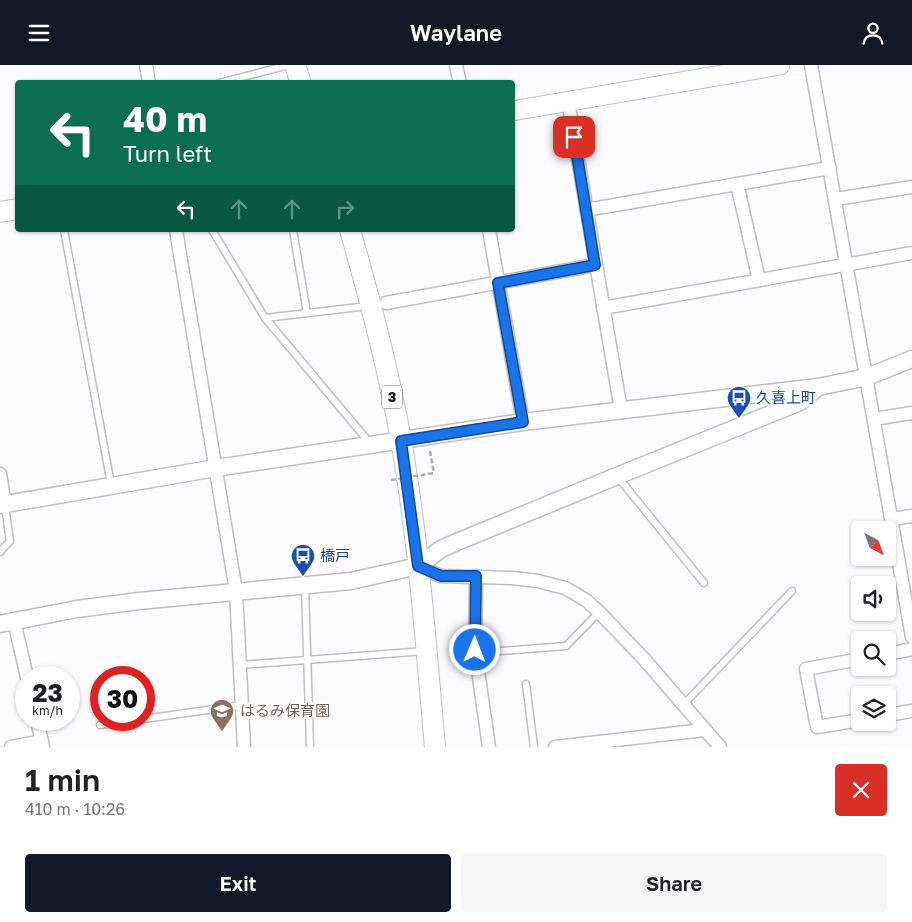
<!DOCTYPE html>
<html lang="en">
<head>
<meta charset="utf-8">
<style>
  body { margin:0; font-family:"Golos Text","Noto Sans JP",sans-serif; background:#f6f6f6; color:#202124; height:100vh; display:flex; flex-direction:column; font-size:19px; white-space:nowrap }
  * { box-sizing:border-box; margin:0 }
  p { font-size:16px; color:#757577 }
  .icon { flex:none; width:28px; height:28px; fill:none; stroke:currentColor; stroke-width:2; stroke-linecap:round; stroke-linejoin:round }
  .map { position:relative; height:682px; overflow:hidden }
  .panel { display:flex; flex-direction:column; background:#fff; flex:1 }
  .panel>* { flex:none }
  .hud { position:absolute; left:15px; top:15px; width:500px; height:152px; border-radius:5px; box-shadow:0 1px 4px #0004; background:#0b6e4f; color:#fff; overflow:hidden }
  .needle { width:32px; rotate:139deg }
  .tools { position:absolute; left:851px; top:456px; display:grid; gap:10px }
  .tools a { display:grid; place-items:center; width:45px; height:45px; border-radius:5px; background:#fff; box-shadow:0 1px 4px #0004; font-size:25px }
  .speed { position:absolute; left:15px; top:601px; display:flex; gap:10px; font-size:25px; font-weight:700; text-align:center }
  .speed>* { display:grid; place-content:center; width:65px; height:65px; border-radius:50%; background:#fff; box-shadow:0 1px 4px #0004; line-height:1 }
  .speed small { font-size:12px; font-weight:400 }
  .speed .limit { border:8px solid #d22; background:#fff; color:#111 }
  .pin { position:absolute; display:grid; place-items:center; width:42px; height:42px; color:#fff; margin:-21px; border-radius:10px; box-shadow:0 2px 8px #0006 }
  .me { position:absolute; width:55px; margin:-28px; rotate:1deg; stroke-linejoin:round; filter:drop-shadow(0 0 4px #0008) }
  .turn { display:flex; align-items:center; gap:18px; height:105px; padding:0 25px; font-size:22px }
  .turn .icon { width:65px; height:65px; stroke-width:2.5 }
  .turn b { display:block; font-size:35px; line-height:42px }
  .lanes { display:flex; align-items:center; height:48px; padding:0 25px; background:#0003; justify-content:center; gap:25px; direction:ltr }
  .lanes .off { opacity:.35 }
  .round { display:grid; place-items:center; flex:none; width:52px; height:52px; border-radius:5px; background:#f6f6f6 }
  .headline { display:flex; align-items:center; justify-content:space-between; height:85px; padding:0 25px }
  h1 { font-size:30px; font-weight:600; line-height:38px }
  .primary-button { display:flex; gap:10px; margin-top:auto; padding:10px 25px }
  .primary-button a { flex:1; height:58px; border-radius:5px; background:#111827; color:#fff; font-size:20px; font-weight:600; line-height:58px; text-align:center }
  .primary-button a+a { background:#f6f6f6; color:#202124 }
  header { display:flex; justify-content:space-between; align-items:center; height:65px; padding:0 25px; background:#111827; color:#fff; font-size:22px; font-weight:600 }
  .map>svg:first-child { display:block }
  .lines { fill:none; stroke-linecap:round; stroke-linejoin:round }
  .service-casing { stroke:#bfbec2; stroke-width:9 }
  .minor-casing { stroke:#bfbec2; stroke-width:15 }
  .tertiary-casing { stroke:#bfbec2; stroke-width:19 }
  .secondary-casing { stroke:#bfbec2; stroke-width:21 }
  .primary-casing { stroke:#bfbec2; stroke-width:22 }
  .path { stroke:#aeadb1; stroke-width:2.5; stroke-dasharray:5 2.5; stroke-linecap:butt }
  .service { stroke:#fff; stroke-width:6 }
  .minor { stroke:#fff; stroke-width:12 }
  .tertiary { stroke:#fff; stroke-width:16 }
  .secondary { stroke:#fff; stroke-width:19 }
  .primary { stroke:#fff; stroke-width:20 }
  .path-bridge { stroke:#aeadb1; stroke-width:2.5; stroke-dasharray:5 2.5; stroke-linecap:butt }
  .route-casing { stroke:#114b97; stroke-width:12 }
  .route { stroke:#1a73e8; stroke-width:9 }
  .labels { text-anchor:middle; stroke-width:4; stroke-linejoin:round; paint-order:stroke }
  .shield { fill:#fff; stroke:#626162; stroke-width:1 }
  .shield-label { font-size:14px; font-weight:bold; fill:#1e1d1f }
  .transit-label { font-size:15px; fill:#164399; stroke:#fff; text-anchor:start }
  .education-label { font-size:15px; fill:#785e54; stroke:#fff; text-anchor:start }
</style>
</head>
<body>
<header><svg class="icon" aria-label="menu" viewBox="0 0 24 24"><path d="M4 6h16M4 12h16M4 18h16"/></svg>Waylane<svg class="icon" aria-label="person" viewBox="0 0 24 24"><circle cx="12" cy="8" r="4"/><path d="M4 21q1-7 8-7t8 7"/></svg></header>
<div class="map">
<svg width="912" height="682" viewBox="0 0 912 682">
  <rect width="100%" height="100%" fill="#fcfbff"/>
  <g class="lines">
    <defs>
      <g id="service">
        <polyline points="219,18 289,0"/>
        <polyline points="64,165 111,419"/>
        <polyline points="212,165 265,253 369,377"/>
        <polyline points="293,165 307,248"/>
        <polyline points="265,253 368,241"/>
        <polyline points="617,411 704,518"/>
        <polyline points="0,487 10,476 5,441"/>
        <polyline points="305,521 310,682"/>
        <polyline points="475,588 566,581 599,547"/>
        <polyline points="240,600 425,586"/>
        <polyline points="526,619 534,682"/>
        <polyline points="683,640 792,526"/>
        <polyline points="144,654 242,640"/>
        <polyline points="100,660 139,655"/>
      </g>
      <g id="minor">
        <polyline points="146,0 149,18"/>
        <polyline points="456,0 460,18"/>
        <polyline points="811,0 912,572"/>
        <polyline points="568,36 621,345"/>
        <polyline points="737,119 759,215"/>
        <polyline points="836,134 912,122"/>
        <polyline points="586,145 830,103"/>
        <polyline points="176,165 236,526 244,682"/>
        <polyline points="489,165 523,357"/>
        <polyline points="386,238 595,200"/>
        <polyline points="603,243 912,188"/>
        <polyline points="874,354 912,348"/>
        <polyline points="0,409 5,440"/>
        <polyline points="892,454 912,451"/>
        <polyline points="418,501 441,511 512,513 538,516 565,523 574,528 587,536 599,547 644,594 720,682"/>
        <polyline points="476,511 475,585 489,682"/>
        <polyline points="14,556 27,612"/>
        <polyline points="888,589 912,584"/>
        <polyline points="860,594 806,604 817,662 860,655"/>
        <polyline points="888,650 912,646"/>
        <polyline points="37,655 43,682"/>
        <polyline points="11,682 42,676"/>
        <polyline points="555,682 704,665"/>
      </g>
      <g id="tertiary">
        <polyline points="0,440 216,403 523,357 818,322 867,312 912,294"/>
        <polyline points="0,559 77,544 139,536 351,516 418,501 441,484 457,477 617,411 800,337 818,322"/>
      </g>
      <polyline id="secondary" points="512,46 780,0"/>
      <g id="primary">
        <polyline points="295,0 301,18"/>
        <polyline points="0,147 18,144"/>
        <path d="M 350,165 C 374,249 396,333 408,419 C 421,506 427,594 435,682"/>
      </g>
    </defs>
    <use href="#service" class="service-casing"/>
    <use href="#minor" class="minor-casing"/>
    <use href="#tertiary" class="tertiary-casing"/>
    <use href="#secondary" class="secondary-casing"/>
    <use href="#primary" class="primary-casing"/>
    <polyline class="path" points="430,386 434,408"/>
    <use href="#service" class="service"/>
    <use href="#minor" class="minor"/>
    <use href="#tertiary" class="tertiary"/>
    <use href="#secondary" class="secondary"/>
    <use href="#primary" class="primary"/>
    <polyline class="path-bridge" points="391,415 434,408"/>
  </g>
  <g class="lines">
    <defs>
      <polyline id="route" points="475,585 476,511 441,511 418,501 401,376 523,357 498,218 595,200 574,72"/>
    </defs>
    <use href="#route" class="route-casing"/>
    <use href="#route" class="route"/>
  </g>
  <defs>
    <symbol id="bus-pin" viewBox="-11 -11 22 30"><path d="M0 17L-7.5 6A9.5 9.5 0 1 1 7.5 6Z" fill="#1a4fb4" stroke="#fff"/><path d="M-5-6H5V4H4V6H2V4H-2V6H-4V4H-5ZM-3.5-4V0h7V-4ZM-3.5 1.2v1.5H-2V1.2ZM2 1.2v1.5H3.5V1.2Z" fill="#fff"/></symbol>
    <symbol id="school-pin" viewBox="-11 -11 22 30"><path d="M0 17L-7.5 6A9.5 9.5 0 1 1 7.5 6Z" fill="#8d6e63" stroke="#fff"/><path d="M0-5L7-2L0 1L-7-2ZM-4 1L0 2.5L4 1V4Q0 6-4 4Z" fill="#fff"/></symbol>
  </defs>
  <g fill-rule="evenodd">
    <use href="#bus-pin" x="725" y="319" width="28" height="38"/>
    <use href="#bus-pin" x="289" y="477" width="28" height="38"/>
    <use href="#school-pin" x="208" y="632" width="28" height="38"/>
  </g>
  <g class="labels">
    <rect class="shield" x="382" y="320.5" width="20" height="23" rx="4"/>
    <g class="shield-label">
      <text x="392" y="337">3</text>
    </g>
    <g class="transit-label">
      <text x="756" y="338">久喜上町</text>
      <text x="320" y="496">橋戸</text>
    </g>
    <g class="education-label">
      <text x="240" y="651">はるみ保育園</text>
    </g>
  </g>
</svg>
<div class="tools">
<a><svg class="needle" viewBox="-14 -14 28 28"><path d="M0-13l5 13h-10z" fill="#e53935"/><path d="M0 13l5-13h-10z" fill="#757577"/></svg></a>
<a><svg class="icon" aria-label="sound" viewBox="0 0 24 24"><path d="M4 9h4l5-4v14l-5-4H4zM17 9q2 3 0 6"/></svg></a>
<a><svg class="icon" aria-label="search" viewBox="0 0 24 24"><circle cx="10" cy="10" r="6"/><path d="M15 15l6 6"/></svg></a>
<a><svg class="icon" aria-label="layers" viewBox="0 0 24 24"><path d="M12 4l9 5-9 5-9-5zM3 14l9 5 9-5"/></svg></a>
</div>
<div class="speed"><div>23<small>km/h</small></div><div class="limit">30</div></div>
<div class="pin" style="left:574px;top:72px;background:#d93025"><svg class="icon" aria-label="arrive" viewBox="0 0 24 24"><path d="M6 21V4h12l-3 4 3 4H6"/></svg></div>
<svg class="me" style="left:475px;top:585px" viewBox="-20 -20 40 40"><circle r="17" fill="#1a73e8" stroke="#fff" stroke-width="3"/><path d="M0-11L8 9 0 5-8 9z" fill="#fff"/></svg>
<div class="hud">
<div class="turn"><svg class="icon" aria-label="left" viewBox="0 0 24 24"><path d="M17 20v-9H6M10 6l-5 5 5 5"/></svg><div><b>40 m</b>Turn left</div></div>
<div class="lanes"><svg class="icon" aria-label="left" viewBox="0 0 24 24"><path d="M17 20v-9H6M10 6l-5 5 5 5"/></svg><svg class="icon off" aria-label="ahead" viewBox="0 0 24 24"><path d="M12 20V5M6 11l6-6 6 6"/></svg><svg class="icon off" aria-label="ahead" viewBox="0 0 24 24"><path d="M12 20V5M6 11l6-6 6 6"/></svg><svg class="icon off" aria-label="right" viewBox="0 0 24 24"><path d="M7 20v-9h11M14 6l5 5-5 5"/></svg></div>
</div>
</div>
<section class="panel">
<div class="headline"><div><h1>1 min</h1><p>410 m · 10:26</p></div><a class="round" style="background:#d93025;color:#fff"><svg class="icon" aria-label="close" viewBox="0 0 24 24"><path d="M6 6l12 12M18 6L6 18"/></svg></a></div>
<div class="primary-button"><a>Exit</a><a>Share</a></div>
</section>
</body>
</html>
